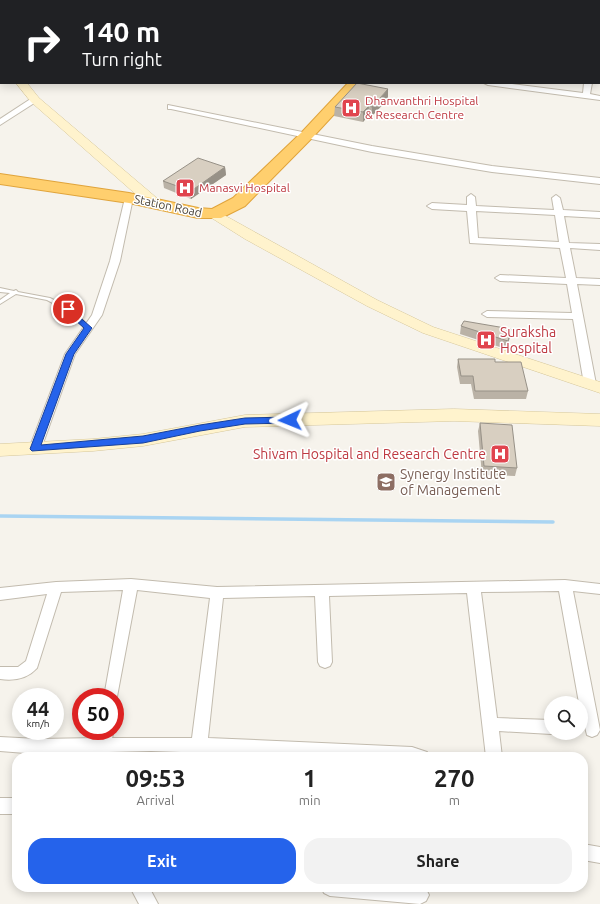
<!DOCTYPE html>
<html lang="en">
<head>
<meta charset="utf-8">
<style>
  body { margin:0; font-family:Ubuntu,sans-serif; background:#f2f2f2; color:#222; height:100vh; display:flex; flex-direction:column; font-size:15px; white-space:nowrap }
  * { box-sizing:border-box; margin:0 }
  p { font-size:13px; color:#767676 }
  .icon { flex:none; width:22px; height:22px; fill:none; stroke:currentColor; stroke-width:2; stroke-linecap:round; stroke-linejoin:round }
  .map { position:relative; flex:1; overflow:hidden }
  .drawer { position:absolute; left:12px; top:752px; width:576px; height:140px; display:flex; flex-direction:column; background:#fff; border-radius:16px; box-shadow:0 2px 10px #0003 }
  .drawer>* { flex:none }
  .top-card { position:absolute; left:0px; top:0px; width:600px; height:84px; box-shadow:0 2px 10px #0003; background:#202124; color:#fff; overflow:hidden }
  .buttons { position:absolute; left:544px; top:696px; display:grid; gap:8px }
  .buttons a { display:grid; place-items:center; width:44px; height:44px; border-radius:50%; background:#fff; box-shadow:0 2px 10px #0003; font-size:20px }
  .speed { position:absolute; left:12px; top:688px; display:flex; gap:8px; font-size:20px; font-weight:700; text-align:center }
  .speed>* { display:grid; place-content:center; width:52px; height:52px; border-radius:50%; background:#fff; box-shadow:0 2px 10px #0003; line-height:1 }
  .speed small { font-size:10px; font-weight:400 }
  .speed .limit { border:6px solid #d22; background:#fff; color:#111 }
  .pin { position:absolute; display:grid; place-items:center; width:34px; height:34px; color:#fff; margin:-17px; border:2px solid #fff; border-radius:50%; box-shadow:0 1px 4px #0007 }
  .me { position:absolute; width:44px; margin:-22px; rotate:268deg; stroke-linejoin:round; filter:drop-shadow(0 0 3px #0008) }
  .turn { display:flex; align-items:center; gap:14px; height:84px; padding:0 16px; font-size:18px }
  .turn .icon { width:52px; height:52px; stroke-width:2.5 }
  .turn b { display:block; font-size:28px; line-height:34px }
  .eta { display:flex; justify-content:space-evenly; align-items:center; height:68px; text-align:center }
  .eta b { font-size:24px; font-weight:600; line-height:28px }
  .cta { display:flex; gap:8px; margin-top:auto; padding:8px 16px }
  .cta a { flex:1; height:46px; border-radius:16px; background:#2563eb; color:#fff; font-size:16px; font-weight:600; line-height:46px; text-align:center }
  .cta a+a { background:#f2f2f2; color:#222 }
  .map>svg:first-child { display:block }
  .industrial { fill:#e6e2dd }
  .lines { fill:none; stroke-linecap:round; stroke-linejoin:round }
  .stream-far1 { stroke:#a9d4f2; stroke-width:2 }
  .stream { stroke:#a9d4f2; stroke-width:3.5 }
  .lane-casing { stroke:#c2bbae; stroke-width:2 }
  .street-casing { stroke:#c2bbae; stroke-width:2 }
  .secondary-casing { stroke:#d6c79b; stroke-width:1 }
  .highway-casing { stroke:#e0a43c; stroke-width:2 }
  .lane { fill:#fff; fill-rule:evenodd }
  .street { fill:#fff; fill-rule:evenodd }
  .secondary { fill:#fff3cd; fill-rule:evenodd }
  .highway { fill:#ffcf6e; fill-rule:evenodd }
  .wall { fill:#bab2a6 }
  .shaded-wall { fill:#979187 }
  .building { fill:#d8cfc1; stroke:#979187 }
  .route { fill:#2563eb; stroke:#184099 }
  .labels { text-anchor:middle; stroke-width:3; stroke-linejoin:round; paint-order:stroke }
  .far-health-label { font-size:12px; fill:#be3a42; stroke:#fff; text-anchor:start }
  .far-street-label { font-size:12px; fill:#4b4439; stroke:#fff }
  .health-label { font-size:14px; fill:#be3a42; stroke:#fff; text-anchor:start }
  .education-label { font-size:14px; fill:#785e54; stroke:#fff; text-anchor:start }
</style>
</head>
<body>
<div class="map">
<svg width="600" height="904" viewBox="0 0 600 904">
  <rect width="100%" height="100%" fill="#f6f3ec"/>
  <polygon class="industrial" points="279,0 453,0 285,1"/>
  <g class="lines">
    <polyline class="stream-far1" points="499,0 501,1"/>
    <polyline class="stream" points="0,516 553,522"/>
    <defs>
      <polygon id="lane" points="0,288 14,291 16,290 18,292 50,298 70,308 91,328 90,329 86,329 66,310 47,300 16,294 0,304 0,300 10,293 0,292"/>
      <g id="street">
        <rect x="599" y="78" width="1" height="4"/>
        <polygon points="484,83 505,83 583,93 584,83 592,83 590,94 600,96 600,100 488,85"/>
        <polygon points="32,98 39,100 0,125 0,119"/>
        <polygon points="168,105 372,146 492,166 600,178 600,184 492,172 372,152 171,109 168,109"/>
        <path d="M 471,194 L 475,197 L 476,206 L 554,210 L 552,198 L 556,195 L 560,198 L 563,210 L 600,212 L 600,218 L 564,216 L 569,243 L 600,244 L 600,250 L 570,248 L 576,278 L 600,279 L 600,285 L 577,284 L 596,384 L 594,387 L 590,388 L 584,384 L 573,319 L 487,317 L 482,314 L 487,311 L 572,313 L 567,284 L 500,281 L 495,278 L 500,275 L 566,278 L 560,248 L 470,243 L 467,211 L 432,209 L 427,206 L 432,203 L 467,205 L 467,197 ZM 476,211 L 555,215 L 559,242 L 478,238 Z"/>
        <polygon points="129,195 133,198 120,261 102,315 75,354 41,449 39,452 31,452 29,449 65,354 92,315 110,261 125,198"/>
        <path d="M 131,579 L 217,587 L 565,580 L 600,584 L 600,594 L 573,591 L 600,730 L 597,735 L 592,737 L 587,735 L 581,711 L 581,703 L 579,703 L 559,591 L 481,592 L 497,718 L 551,720 L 551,733 L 553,733 L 551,734 L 499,731 L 502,757 L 486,757 L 467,593 L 329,596 L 332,662 L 330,666 L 325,668 L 320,666 L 318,662 L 315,596 L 223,598 L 208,738 L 412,747 L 427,752 L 429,757 L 325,757 L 151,751 L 109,752 L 108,757 L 92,757 L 93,753 L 38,754 L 0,751 L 0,737 L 38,739 L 97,738 L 98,731 L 114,731 L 112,738 L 192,738 L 210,598 L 137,590 L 116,702 L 115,697 L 104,697 L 123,590 L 61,592 L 37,668 C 27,679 14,681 0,679 L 0,667 L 18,667 L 26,661 L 47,594 L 0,600 L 0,588 L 56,582 Z"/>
        <rect x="0" y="798" width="17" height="16"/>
        <polygon points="583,844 600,847 600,863 583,860"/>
        <polygon points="130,887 149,887 158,904 139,904"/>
        <polygon points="321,887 422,887 426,889 429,895 426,901 420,904 330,896 324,893"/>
      </g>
      <g id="secondary">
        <rect x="0" y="51" width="1" height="7"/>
        <rect x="599" y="61" width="1" height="6"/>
        <polygon points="16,83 27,83 39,98 158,199 159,202 158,205 148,205 31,102"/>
        <polygon points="215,210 377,300 433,327 600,382 600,393 423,333 367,306 245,239 210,217 209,214 210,211"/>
        <polygon points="454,409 600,414 600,426 454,421 245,427 143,446 93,451 0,456 0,444 93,439 143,434 245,415"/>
      </g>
      <polygon id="highway" points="348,83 363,83 312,138 245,206 221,218 198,218 129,203 0,184 0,174 129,193 198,208 212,209 233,198 302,132"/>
    </defs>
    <use href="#lane" class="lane-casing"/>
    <use href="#street" class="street-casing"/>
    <use href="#secondary" class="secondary-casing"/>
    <use href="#highway" class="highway-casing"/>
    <use href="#lane" class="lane"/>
    <use href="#street" class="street"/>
    <use href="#secondary" class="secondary"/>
    <use href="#highway" class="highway"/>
  </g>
  <g class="wall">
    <polygon points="388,99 372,116 368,116 363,122 334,116 335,107"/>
    <polygon points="225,167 226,175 191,199 164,188 163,181"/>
    <polygon points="461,326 510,337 506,349 460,334"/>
    <polygon points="458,359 495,362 528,391 526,399 474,399 471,384 460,384 457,367"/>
    <polygon points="480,423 517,468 515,476 482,475 478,431"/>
  </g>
  <g class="shaded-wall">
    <polygon points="388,89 388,99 372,116 372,107"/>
    <polygon points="369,106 368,116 363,122 363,112"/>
    <polygon points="225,167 226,175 191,199 191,191"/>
    <polygon points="511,329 510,337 506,349"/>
  </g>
  <g class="building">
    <polygon points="357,83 388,89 372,107 369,106 363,112 335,107"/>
    <polygon points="198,158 225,167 191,191 163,181"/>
    <polygon points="464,321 511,329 508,341 461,326"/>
    <polygon points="458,359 495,359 495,362 521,362 528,391 475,391 473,376 461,376"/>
    <polygon points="480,423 512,425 517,468 484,466"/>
  </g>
  <polygon class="route" points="68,307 92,328 74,354 41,445 143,436 200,425 245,418 290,417 294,420 290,423 245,424 200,431 143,443 32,451 30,449 66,354 84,328 65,311 64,309"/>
  <defs>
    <symbol id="hospital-square" viewBox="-11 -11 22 22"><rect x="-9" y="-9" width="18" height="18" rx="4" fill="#e0444e" stroke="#fff"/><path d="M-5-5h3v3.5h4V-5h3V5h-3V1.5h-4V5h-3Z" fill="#fff"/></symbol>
    <symbol id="university-square" viewBox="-11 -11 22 22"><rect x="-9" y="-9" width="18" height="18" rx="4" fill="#8d6e63" stroke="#fff"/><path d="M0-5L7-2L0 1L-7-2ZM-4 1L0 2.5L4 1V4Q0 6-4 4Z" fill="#fff"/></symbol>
  </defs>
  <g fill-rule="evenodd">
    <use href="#hospital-square" x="340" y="97" width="22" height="22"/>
    <use href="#hospital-square" x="174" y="177" width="22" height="22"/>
    <use href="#hospital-square" x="475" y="329" width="22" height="22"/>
    <use href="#hospital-square" x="489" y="443" width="22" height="22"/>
    <use href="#university-square" x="375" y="471" width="22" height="22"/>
  </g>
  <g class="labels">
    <g class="far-health-label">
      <text x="365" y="105">Dhanvanthri Hospital<tspan x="365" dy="14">&amp; Research Centre</tspan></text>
      <text x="199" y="192">Manasvi Hospital</text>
    </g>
    <g class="far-street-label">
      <text transform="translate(168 206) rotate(12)" y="4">Station Road</text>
    </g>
    <g class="health-label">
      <text x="500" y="337">Suraksha<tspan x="500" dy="16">Hospital</tspan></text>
      <text x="486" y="459" text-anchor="end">Shivam Hospital and Research Centre</text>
    </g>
    <g class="education-label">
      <text x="400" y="479">Synergy Institute<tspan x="400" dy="16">of Management</tspan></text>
    </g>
  </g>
</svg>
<div class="buttons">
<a><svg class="icon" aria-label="search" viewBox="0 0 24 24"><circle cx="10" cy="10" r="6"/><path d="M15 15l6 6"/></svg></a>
</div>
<div class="speed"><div>44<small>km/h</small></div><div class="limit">50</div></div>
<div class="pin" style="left:68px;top:309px;background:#d93025"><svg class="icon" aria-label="arrive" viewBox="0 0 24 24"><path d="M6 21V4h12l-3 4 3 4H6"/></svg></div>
<svg class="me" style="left:290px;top:420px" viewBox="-20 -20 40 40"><path d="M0-17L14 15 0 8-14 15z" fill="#2563eb" stroke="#fff" stroke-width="4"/></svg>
<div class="top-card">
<div class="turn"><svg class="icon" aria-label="right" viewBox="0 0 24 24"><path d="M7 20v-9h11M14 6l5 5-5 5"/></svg><div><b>140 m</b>Turn right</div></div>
</div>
<section class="drawer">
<div class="eta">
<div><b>09:53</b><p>Arrival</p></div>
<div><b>1</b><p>min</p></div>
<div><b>270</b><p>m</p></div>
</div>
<div class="cta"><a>Exit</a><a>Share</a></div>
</section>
</div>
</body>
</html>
